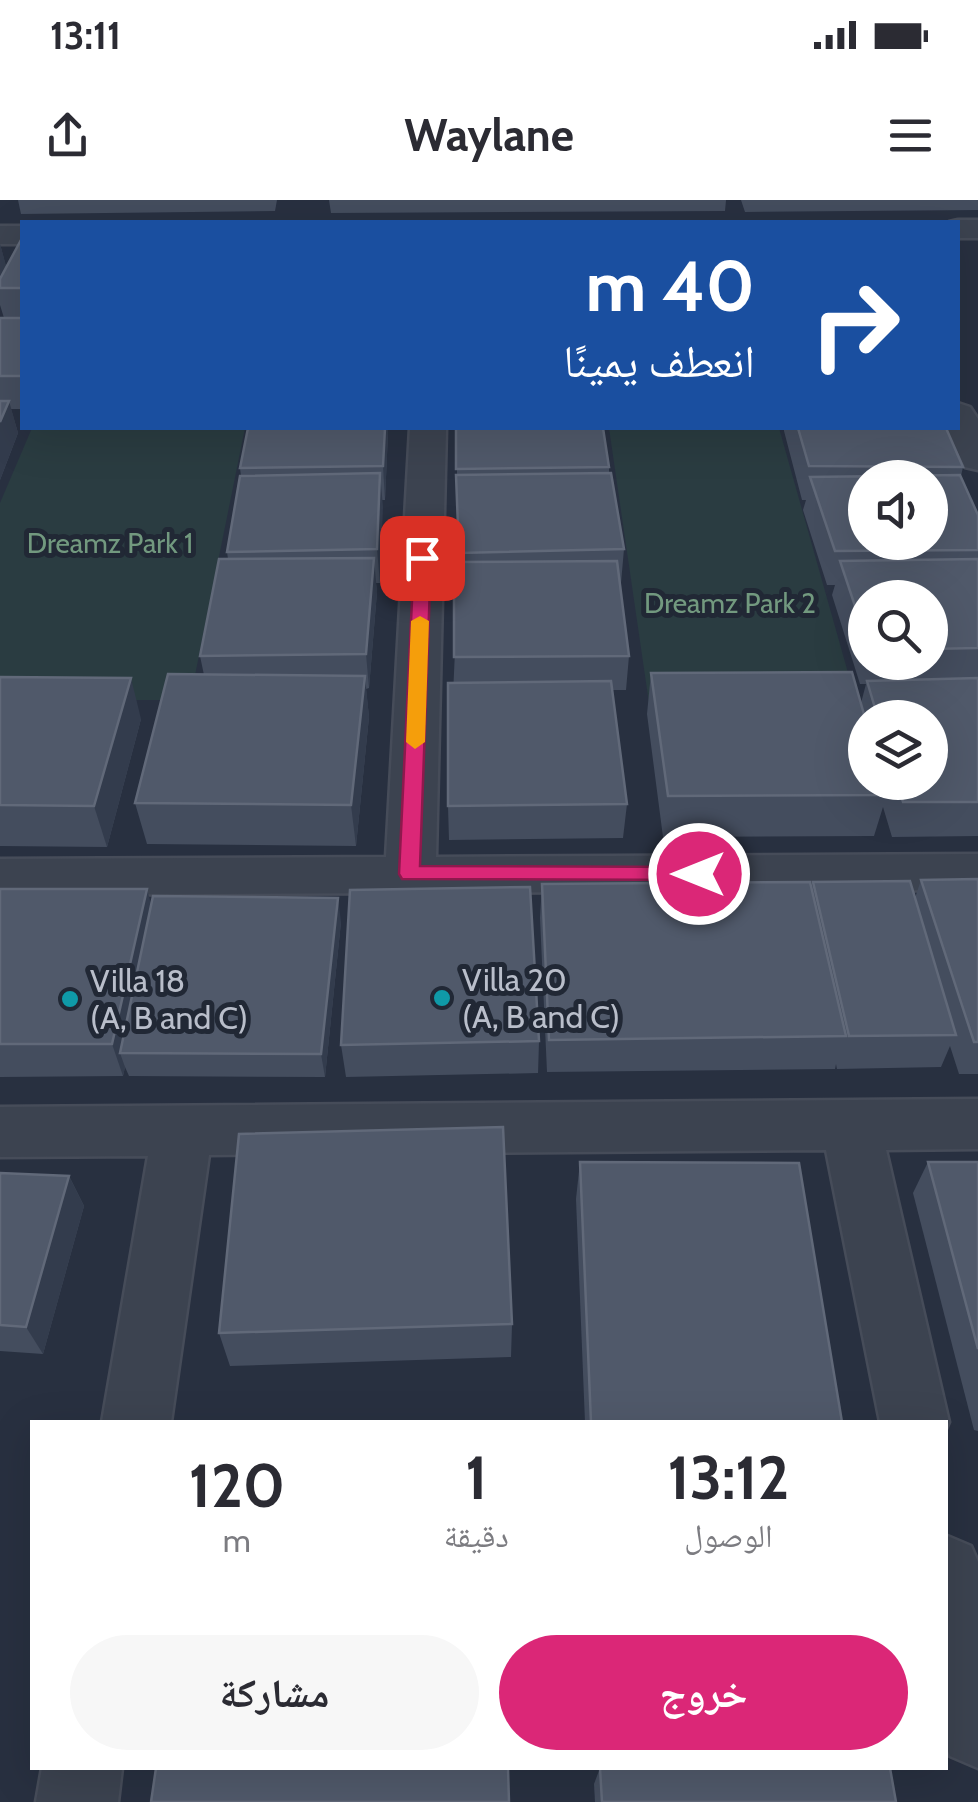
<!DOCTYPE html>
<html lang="ar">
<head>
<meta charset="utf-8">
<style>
  body { margin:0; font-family:Cabin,"Noto Naskh Arabic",sans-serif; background:#f7f7f7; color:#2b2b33; direction:rtl; height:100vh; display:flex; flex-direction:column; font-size:38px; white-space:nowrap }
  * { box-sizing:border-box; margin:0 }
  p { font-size:32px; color:#7c7c81 }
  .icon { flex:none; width:55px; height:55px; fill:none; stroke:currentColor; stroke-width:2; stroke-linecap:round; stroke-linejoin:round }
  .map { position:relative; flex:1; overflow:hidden; direction:ltr }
  .details { position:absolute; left:30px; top:1220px; width:918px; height:350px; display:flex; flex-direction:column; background:#fff; border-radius:0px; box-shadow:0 10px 40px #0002; direction:rtl }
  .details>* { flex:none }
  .top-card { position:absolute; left:20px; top:20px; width:940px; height:210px; border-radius:0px; box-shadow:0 10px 40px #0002; direction:rtl; background:#1a4fa0; color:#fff; overflow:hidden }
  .buttons { position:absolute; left:848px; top:260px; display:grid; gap:20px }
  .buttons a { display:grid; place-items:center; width:100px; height:100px; border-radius:50%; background:#fff; box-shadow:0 10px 40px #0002; font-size:50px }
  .pin { position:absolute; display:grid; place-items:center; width:85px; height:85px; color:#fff; margin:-42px; border-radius:20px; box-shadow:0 5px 15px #0006 }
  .me { position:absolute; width:110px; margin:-55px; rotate:270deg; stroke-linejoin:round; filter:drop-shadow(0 0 8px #0008) }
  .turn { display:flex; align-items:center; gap:35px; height:210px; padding:0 40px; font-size:45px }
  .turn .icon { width:130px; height:130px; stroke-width:2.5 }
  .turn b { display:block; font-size:70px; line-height:85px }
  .eta { display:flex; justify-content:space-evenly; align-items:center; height:170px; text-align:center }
  .eta b { font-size:60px; font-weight:700; line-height:70px }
  .primary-button { display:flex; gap:20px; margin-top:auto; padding:20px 40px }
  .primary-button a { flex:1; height:115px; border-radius:60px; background:#db2777; color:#fff; font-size:40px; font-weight:700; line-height:115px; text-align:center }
  .primary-button a+a { background:#f7f7f7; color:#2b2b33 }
  .status { display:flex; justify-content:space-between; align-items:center; height:70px; padding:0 50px; background:#fff; direction:ltr }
  .status svg { height:28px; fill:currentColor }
  header { display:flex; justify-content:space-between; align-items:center; height:130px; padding:0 40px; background:#fff; font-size:45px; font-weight:700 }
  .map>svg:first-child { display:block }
  .green { fill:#2a3c41 }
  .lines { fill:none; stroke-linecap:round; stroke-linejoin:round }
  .minor-casing { stroke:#464c59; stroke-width:5 }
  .minor { fill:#3c4350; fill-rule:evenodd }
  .wall { fill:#444d5e; fill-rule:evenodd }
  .shaded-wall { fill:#333c4d }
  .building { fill:#50596a; stroke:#616979; stroke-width:2.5; fill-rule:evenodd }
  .route { fill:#db2777; stroke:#8e194d; stroke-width:2.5 }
  .slow { fill:#f59e0b }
  .culture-dot { fill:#0f9aa8; stroke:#212835; stroke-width:4 }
  .labels { text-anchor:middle; stroke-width:10; stroke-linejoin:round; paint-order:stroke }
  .far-park-label { font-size:28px; fill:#72997f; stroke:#212835 }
  .poi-label { font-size:32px; fill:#b9beca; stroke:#212835; text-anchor:start }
</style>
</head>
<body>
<div class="status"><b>13:11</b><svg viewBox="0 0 49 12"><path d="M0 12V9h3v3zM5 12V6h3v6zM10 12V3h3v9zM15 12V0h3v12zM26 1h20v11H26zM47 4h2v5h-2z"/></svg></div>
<header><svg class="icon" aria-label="menu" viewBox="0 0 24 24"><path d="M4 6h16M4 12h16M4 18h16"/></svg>Waylane<svg class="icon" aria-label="share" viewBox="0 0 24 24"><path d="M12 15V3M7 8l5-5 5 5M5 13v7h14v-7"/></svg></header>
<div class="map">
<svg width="978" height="1602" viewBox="0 0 978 1602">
  <rect width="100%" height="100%" fill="#283040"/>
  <g class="green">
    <polygon points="32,228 245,228 190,500 0,500 0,303"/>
    <polygon points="609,228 779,228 854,494 649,503"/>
  </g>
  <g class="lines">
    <defs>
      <g id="minor">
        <polygon points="958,20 978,20 978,38 958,38 958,22 949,22"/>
        <rect x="0" y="26" width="22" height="18"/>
        <polygon points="958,203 970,207 978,219 978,270 965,267 946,228 958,228"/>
        <polygon points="410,228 446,228 436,657 978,654 978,690 0,695 0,659 386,657"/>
        <polygon points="978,899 978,949 886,950 949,1222 945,1231 945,1222 880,1222 826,950 209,955 171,1222 102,1222 148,956 0,957 0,907"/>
        <polygon points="945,1335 971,1346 978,1362 978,1568 950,1556 945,1544"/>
        <polygon points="42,1568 122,1568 118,1602 36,1602"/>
      </g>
    </defs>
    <use href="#minor" class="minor-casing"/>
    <use href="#minor" class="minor"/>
  </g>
  <g class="wall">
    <polygon points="18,0 277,0 275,11 21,14"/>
    <polygon points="329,0 726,0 725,11 331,13"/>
    <polygon points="741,0 978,0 978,10 745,12"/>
    <polygon points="22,38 22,209 11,209 18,233 0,280 0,118 4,118 0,105 0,44 6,67"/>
    <polygon points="456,228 609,267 609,273 624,349 621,383 620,383 629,456 626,490 612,490 627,604 623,638 449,640 448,606 459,362"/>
    <path d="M 784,228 L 946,228 L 963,267 L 961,276 L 978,315 L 978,636 L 892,637 L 883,607 L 874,636 L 663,637 L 647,514 L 651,473 L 861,503 L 866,484 L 860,484 L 832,395 L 835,385 L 827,385 L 803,310 L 806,300 L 802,300 L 784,231 ZM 865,398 L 930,398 L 930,462 L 865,462 ZM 865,518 L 930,518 L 930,582 L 865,582 Z"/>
    <polygon points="388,233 385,300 382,300 380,383 376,383 377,392 369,488 366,489 369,517 356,646 147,644 135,603 204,475 200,456 228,359 227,352 241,276 240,268"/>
    <polygon points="0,477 141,519 107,647 0,646"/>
    <polygon points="978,679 978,874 959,874 950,846 941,867 837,869 836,864 835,869 547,872 540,718 542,684 812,687 813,682 915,698 921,680"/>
    <polygon points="0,689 151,705 341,722 325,877 129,876 125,867 123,876 0,877"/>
    <polygon points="539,841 538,873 346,877 341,845"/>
    <polygon points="580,962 842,1222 585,1222 576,999"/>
    <polygon points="928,962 978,962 978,1231 974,1230 913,993"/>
    <polygon points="0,973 69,976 84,1006 43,1154 0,1151"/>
    <polygon points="512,1124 511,1157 230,1166 219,1133"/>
    <polygon points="600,1568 890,1568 896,1602 595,1602 594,1584"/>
  </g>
  <g class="shaded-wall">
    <polygon points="0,44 7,69 0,81"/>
    <polygon points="9,201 18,233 0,280 0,222"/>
    <polygon points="385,228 388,228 388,233 385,300 383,266"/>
    <polygon points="380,273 383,307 380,383 377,349"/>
    <polygon points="374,358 377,392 369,488 366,454"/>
    <polygon points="365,476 369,517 356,646 351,605"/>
    <polygon points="131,478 141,519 107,647 94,606"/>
    <polygon points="147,689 156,723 120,853 125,867 123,876 112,844"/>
    <polygon points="338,698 341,722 325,877 321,854"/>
    <polygon points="69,976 84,1006 43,1154 26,1127"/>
  </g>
  <g class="building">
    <polygon points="22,38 22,88 0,88 0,79"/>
    <rect x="0" y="118" width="22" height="58"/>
    <polygon points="0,201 9,201 0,222"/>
    <polygon points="248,228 385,228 383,266 240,268"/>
    <polygon points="456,228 603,228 609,267 456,269"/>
    <polygon points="798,228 946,228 963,267 809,266"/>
    <polygon points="380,273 377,349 227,352 240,276"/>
    <polygon points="611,273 624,349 459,353 456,275"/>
    <path d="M 960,275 L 978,315 L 978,350 L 835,351 L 810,277 ZM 865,278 L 930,278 L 930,342 L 865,342 Z"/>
    <polygon points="374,358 366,454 200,456 219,359"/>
    <polygon points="978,359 978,448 930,449 930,398 865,398 865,436 840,361"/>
    <polygon points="617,361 629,456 454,457 454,362"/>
    <polygon points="852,472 865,518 865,582 883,582 887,595 668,596 651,473"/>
    <polygon points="168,474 365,476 351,605 135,603"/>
    <polygon points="0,477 131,478 94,606 0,605"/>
    <polygon points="978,478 978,602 903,602 897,582 930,582 930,518 878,518 867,481"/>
    <polygon points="611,481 627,604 448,606 448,483"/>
    <polygon points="978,679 978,842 974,842 921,680"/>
    <polygon points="910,681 956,835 849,836 813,682"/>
    <polygon points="810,682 846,836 549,840 542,684"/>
    <polygon points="530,687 539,841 341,845 350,690"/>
    <polygon points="0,689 147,689 112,844 0,844"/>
    <polygon points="153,696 338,698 321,854 120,853"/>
    <polygon points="503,927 512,1124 219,1133 239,934"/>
    <polygon points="580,962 799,963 842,1222 591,1222"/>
    <polygon points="928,962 978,962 978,1149"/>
    <polygon points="0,973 69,976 26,1127 0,1125"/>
    <polygon points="156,1568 508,1568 509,1602 151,1602"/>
    <polygon points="600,1568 890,1568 896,1602 602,1602"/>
  </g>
  <polygon class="route" points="422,354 431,358 420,666 699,667 707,669 710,674 707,680 402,679 399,674 414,358"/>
  <polygon class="slow" points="420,416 429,421 425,542 415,549 406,542 411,421"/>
  <g class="culture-dot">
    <circle cx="442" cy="798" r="10"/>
    <circle cx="70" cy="799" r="10"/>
  </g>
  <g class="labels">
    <g class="far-park-label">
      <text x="110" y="353">Dreamz Park 1</text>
      <text x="730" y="413">Dreamz Park 2</text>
    </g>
    <g class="poi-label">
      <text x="462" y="791">Villa 20<tspan x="462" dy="37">(A, B and C)</tspan></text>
      <text x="90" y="792">Villa 18<tspan x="90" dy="37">(A, B and C)</tspan></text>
    </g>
  </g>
</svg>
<div class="buttons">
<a><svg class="icon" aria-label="sound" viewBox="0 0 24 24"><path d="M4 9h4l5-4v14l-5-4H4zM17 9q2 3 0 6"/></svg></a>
<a><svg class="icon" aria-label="search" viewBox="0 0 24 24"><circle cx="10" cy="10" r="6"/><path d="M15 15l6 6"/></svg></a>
<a><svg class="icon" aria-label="layers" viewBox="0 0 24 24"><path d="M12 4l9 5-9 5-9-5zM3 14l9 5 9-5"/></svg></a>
</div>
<div class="pin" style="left:422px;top:358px;background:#d93025"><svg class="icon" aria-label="arrive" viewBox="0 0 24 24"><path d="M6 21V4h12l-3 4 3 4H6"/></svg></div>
<svg class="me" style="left:699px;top:674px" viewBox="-20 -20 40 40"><circle r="17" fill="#db2777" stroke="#fff" stroke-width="3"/><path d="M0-11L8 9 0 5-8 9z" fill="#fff"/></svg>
<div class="top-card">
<div class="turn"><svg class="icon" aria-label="right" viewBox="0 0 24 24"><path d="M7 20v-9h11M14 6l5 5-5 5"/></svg><div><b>40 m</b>انعطف يمينًا</div></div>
</div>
<section class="details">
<div class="eta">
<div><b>13:12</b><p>الوصول</p></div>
<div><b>1</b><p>دقيقة</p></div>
<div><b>120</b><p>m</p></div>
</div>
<div class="primary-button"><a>خروج</a><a>مشاركة</a></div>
</section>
</div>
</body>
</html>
